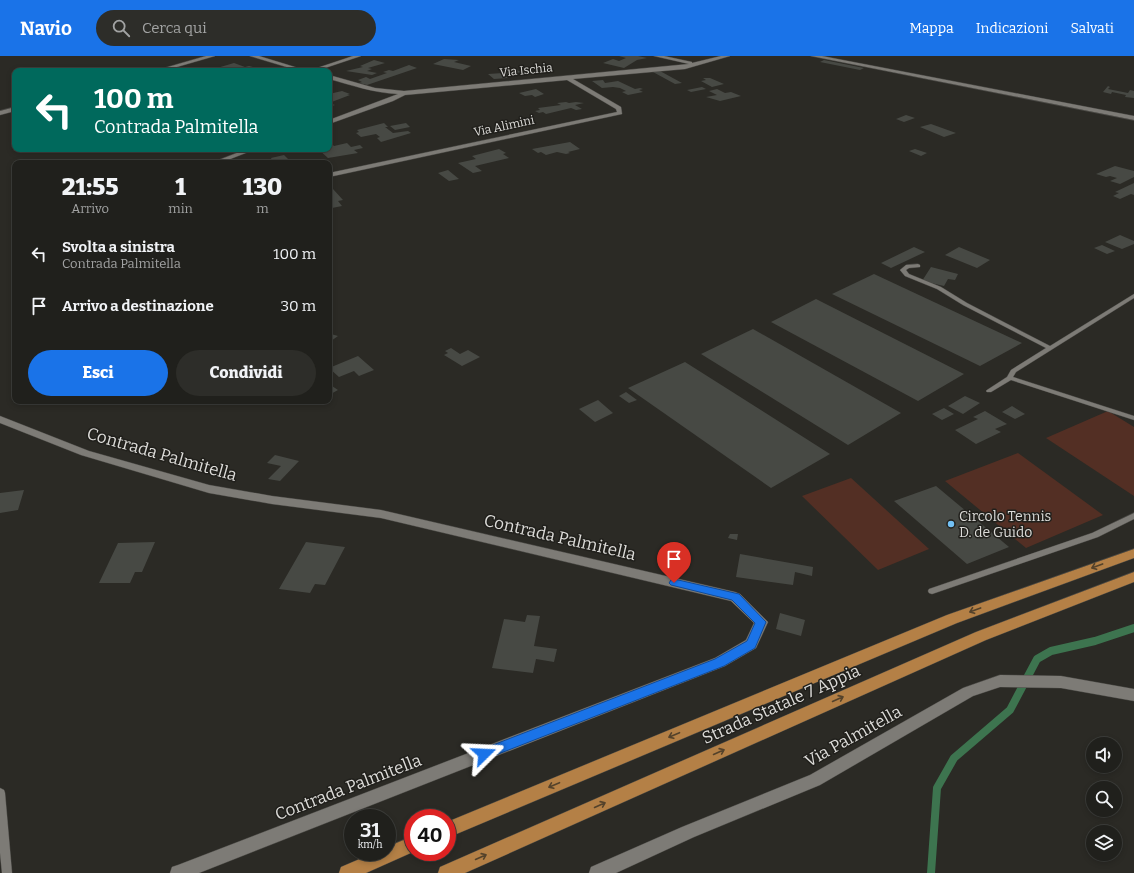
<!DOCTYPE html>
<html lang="it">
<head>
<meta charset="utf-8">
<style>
  body { margin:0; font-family:Bitter,serif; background:#2d2d29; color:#f1f3f6; height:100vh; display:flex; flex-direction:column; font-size:15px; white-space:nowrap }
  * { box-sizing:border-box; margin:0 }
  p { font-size:13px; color:#a2a3a3 }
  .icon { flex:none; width:22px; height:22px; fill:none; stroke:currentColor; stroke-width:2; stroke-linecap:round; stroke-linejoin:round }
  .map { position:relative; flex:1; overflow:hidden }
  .sheet { position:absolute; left:12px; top:104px; width:320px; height:244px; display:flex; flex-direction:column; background:#20201c; border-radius:8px; box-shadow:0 2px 6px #0003,0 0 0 1px #3d3e3b }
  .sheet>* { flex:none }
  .hud { position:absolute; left:12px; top:12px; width:320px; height:84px; border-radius:8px; box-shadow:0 2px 6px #0003,0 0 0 1px #3d3e3b; background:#00695c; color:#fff; overflow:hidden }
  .tools { position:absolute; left:1086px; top:681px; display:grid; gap:8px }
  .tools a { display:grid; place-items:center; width:36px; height:36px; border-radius:50%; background:#20201c; box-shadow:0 2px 6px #0003,0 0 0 1px #3d3e3b; font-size:20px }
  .speed { position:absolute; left:344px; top:753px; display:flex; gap:8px; font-size:20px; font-weight:700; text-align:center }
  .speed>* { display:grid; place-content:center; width:52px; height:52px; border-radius:50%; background:#20201c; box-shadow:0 2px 6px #0003,0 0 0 1px #3d3e3b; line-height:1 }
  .speed small { font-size:10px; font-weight:400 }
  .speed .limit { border:6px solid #d22; background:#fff; color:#111 }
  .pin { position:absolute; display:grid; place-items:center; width:34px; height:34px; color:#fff; margin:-41px -17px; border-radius:50% 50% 50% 0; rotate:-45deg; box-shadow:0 0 4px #0007 }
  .pin .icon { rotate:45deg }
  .me { position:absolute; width:44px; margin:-22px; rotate:69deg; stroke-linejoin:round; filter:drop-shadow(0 0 3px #0008) }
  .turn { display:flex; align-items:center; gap:14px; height:84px; padding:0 16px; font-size:18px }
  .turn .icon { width:52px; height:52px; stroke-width:2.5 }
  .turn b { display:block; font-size:28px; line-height:34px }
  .eta { display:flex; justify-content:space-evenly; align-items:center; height:68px; text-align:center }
  .eta b { font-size:24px; font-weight:800; line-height:28px }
  .primary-button { display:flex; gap:8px; margin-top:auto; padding:8px 16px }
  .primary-button a { flex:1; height:46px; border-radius:24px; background:#1a73e8; color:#fff; font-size:16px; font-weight:800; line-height:46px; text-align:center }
  .primary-button a+a { background:#2d2d29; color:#f1f3f6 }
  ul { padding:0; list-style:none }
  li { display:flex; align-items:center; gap:12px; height:52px; padding:0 16px }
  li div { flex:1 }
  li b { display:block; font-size:15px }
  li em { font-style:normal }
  header { display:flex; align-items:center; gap:24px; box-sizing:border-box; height:56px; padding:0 20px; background:#1a73e8; color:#fff }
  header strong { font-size:19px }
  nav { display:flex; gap:22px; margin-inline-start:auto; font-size:14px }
  .search { width:280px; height:36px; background:#2d2d29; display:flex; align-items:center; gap:10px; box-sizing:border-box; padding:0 14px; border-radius:22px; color:#a2a3a3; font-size:15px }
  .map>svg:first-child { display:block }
  .green { fill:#532f24 }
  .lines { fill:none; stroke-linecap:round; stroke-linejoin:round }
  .stream { stroke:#3d744f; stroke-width:8 }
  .building { fill:#474944 }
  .service-casing { stroke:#484743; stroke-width:1 }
  .minor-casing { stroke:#484743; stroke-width:1 }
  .tertiary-casing { stroke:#484743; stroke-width:1 }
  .secondary-casing { stroke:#484743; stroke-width:1 }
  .trunk-casing { stroke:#484743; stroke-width:1 }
  .service { fill:#7d7b76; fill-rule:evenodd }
  .minor { fill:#7d7b76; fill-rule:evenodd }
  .tertiary { fill:#7d7b76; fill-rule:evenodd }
  .secondary { fill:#7d7b76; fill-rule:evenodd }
  .trunk { fill:#b48046; fill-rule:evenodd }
  .oneway { stroke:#54422b }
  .route { fill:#1a73e8; stroke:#114b97 }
  .poi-dot { fill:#73c1f5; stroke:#21201c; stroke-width:1.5 }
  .labels { text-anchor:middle; stroke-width:3; stroke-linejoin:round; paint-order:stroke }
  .far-street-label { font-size:12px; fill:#dcdbd8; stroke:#21201c }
  .poi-label { font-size:14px; fill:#dcdbd8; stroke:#21201c; text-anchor:start }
  .near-street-label { font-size:17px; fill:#dcdbd8; stroke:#21201c }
</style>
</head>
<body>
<header>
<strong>Navio</strong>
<div class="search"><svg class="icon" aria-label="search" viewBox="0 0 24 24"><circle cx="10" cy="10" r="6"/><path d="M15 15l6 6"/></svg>Cerca qui</div>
<nav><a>Mappa</a><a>Indicazioni</a><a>Salvati</a></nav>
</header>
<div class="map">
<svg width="1134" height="817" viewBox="0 0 1134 817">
  <rect width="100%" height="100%" fill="#2b2a25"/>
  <g class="green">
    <polygon points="1108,355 1134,371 1134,440 1046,382"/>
    <polygon points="1018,397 1103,459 1026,492 945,425"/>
    <polygon points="851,422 929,493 878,514 802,440"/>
  </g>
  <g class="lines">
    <polyline class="stream" points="931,817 937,732 954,702 1010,654 1037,603 1051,595 1095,585 1134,572"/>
  </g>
  <g class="building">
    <polygon points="619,0 638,0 647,2 637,4 624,12 603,7 613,3 619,5 626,2"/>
    <polygon points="444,3 459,4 454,6 471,10 463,14 433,8"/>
    <polygon points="374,4 385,7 368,12 372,13 367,15 377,17 372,19 346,15 363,11 360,10"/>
    <polygon points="824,4 864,12 860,14 820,6"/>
    <polygon points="234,7 245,11 249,10 261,13 256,15 221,15 223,14 217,12"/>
    <polygon points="409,9 417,12 367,29 359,27 362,26 358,24 366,21 370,23 387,17 383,16 389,14 393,15"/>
    <polygon points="30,12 37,15 18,15 18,14"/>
    <polygon points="515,13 521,16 505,20 508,22 494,23 488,18 503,17"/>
    <polygon points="660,15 682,27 675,28 653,16"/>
    <polygon points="703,22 710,22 724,28 712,31 701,25 706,24"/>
    <polygon points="603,24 605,27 618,25 635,33 640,32 643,33 639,34 643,36 628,39 622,36 626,35 620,32 613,31 602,32 592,25"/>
    <polygon points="1108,30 1110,31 1108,33 1128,37 1130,34 1134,35 1134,42 1125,41 1126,39 1112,36 1111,38 1103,36"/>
    <polygon points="702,31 706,33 691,36 687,34"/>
    <polygon points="536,33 544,38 535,41 532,39 525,40 519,37"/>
    <polygon points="717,33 725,37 731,36 741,40 720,45 706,41 717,39 709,35"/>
    <polygon points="342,35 350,38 347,38 350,39 329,47 335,49 329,51 329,38"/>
    <polygon points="566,46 569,47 576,46 584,47 575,49 582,53 576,54 571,52 546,58 543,56 539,57 535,55 540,54 538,52 561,49 557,47"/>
    <polygon points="906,59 915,62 904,66 896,63"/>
    <polygon points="384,67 388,71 385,71 393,77 408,75 411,77 381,86 377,82 380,81 376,78 361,81 356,77 359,76 357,74"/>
    <polygon points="406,67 410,71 395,74 390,70"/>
    <polygon points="931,68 956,77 944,81 920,71"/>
    <polygon points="329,85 334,90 347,87 351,91 360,89 363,92 354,94 358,97 328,102 318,93 329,93"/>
    <polygon points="570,86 580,93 568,96 570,97 566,98 557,96 546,99 541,96 538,97 532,93"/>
    <polygon points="499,93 506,97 503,98 509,102 475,110 482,115 473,117 458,107 476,103 472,100"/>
    <polygon points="915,93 927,97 921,100 909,95"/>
    <polygon points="284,99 292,107 261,107 272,104 271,102"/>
    <polygon points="1115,110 1134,115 1134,121 1120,128 1110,125 1117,122 1110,120 1106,121 1096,118"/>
    <polygon points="448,114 459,123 449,125 438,117"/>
    <polygon points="1134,127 1134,139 1131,138 1120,143 1113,140 1119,137 1115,136"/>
    <polygon points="333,133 343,144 338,145 342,150 332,152 329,149 329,134"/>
    <polygon points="1120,179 1134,185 1134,188 1122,193 1105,186"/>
    <polygon points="1102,189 1115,195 1107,198 1094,192"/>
    <polygon points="914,191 925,196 891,212 881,207"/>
    <polygon points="959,191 990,204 977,212 945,199"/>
    <polygon points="931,211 958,218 955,224 948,223 944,230 922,225"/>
    <polygon points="874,218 1022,287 980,310 832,238"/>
    <polygon points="816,243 964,318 918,345 771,266"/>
    <polygon points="753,273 901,357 848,389 701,298"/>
    <polygon points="331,278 338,280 331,285 329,284 329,280"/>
    <polygon points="451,292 460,298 468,294 480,301 462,310 444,299 448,297 445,295"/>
    <polygon points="358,300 374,314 359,320 354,315 339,321 329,312"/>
    <polygon points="685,306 830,398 771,432 628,332"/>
    <polygon points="329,328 338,334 329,339"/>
    <polygon points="626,336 637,344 629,347 619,340"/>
    <polygon points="965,340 980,347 963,358 948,350"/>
    <polygon points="598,344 613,357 595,366 579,353"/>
    <polygon points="1012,350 1025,358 1015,363 1002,356"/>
    <polygon points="944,352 954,358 942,364 932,358"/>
    <polygon points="985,355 1007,368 995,373 1001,376 976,388 955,374 978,363 973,361"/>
    <polygon points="275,399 299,405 280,425 268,423 281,410 267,407"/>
    <polygon points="936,430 1009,491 967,508 894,445"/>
    <polygon points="24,434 18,454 0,457 0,437"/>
    <polygon points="730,478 738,478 737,484 728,482"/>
    <polygon points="155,486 142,516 135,516 130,527 99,527 118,487"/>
    <polygon points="306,486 345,491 325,529 315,528 310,537 279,533"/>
    <polygon points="740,498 813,511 812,520 795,516 793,529 736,521"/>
    <polygon points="780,557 805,564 801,580 776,573"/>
    <polygon points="527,559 540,560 534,590 557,593 554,606 536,603 533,617 492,612 504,563 525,566"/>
  </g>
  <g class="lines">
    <defs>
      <g id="service">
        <polygon points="918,208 920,209 920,211 909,212 906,214 909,218 941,231 967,247 1050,290 1134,238 1134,242 1016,316 1013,321 1134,360 1134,364 1011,324 991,336 987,336 986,335 987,334 1007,321 1011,314 1046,292 963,249 937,233 905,220 900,214 906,209"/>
        <polygon points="1134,457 1134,463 1098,481 935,537 932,538 929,537 928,535 929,533 1092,477"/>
        <polygon points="0,732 4,734 5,737 12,817 2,817 0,797"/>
      </g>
      <g id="minor">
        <polygon points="206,0 215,0 163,15 154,15"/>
        <polygon points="250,0 259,0 308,15 353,0 361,0 316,15 300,15"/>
        <path d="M 654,0 L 664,0 L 692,6 L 692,7 L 721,0 L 730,0 L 685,13 L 573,23 L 621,51 L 622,58 L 329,121 L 329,117 L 617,56 L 616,53 L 567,24 L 405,39 L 393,45 L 329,68 L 329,64 L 398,38 C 374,37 351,29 329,23 L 329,19 L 375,32 L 404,35 L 689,8 Z"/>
        <polygon points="15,51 15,55 0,59 0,55"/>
        <polygon points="247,93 256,93 220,107 211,107"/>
        <polygon points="1000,619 1061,620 1134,633 1134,645 1061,632 1000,631 973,640 820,729 694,781 616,817 589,817 591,811 682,771 810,719 963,632"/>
      </g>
      <polygon id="tertiary" points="0,360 89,395 209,429 272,440 381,454 735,536 740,538 768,566 756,592 725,610 199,817 170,817 172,811 178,809 715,602 746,584 754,567 731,545 381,462 272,448 209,437 81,399 0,367"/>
      <polygon id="secondary" points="811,0 822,0 1134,60 1134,64"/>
      <g id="trunk">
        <polygon points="1134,493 1134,502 957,567 447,782 447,766 947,559"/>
        <polygon points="1134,516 1134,526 986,584 465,817 438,817 440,811 976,576"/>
        <polygon points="413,780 413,796 366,817 339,817 341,811 376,796 387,796 387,791"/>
      </g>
    </defs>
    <use href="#service" class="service-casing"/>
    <use href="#minor" class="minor-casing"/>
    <use href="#tertiary" class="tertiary-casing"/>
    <use href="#secondary" class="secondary-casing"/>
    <use href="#trunk" class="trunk-casing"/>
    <use href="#service" class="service"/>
    <use href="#minor" class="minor"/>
    <use href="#tertiary" class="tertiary"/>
    <use href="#secondary" class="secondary"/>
    <use href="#trunk" class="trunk"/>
  </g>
  <defs><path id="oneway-shaft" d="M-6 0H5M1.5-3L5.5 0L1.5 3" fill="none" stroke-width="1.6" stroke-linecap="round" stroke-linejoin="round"/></defs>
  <g class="oneway">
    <use href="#oneway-shaft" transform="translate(1097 510) rotate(160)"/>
    <use href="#oneway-shaft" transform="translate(975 554) rotate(160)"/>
    <use href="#oneway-shaft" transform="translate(838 643) rotate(-24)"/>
    <use href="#oneway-shaft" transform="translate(674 679) rotate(157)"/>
    <use href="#oneway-shaft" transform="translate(719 696) rotate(-24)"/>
    <use href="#oneway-shaft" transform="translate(554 729) rotate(157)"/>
    <use href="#oneway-shaft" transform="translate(600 749) rotate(-24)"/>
    <use href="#oneway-shaft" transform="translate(481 801) rotate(-24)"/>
  </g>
  <polygon class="route" points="674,523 739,538 766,566 755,592 724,610 488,702 484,703 480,702 478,698 480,694 715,603 747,585 755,567 732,544 671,529 669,527 671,524"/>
  <circle class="poi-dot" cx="951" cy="468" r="4"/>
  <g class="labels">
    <g class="far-street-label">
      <text transform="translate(526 14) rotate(-6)" y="4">Via Ischia</text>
      <text transform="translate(504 70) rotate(-12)" y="4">Via Alimini</text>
    </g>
    <g class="poi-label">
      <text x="959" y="465">Circolo Tennis<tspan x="959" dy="16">D. de Guido</tspan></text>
    </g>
    <g class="near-street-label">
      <text transform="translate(162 398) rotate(16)" y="6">Contrada Palmitella</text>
      <text transform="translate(560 481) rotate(13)" y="6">Contrada Palmitella</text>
      <text transform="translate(781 648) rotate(-24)" y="6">Strada Statale 7 Appia</text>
      <text transform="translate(853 680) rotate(-29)" y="6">Via Palmitella</text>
      <text transform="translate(348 731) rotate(-21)" y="6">Contrada Palmitella</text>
    </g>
  </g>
</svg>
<div class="tools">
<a><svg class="icon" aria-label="sound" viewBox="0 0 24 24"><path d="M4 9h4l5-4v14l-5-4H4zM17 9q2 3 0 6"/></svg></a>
<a><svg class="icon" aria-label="search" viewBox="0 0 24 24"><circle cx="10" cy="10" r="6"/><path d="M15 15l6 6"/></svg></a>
<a><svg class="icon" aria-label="layers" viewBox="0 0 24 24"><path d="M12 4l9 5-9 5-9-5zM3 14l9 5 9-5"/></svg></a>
</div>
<div class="speed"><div>31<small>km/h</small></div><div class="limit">40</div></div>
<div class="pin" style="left:674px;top:527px;background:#d93025"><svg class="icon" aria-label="arrive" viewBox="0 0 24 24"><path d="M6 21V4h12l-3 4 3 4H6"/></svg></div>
<svg class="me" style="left:484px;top:698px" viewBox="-20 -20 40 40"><path d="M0-17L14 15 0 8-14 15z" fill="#1a73e8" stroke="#fff" stroke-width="4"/></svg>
<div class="hud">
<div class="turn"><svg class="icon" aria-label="left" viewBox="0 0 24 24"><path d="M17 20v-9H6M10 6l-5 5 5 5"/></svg><div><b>100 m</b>Contrada Palmitella</div></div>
</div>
<section class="sheet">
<div class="eta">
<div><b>21:55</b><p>Arrivo</p></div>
<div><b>1</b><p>min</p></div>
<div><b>130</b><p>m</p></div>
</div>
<ul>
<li><svg class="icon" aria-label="left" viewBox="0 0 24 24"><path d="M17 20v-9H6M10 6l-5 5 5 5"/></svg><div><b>Svolta a sinistra</b><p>Contrada Palmitella</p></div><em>100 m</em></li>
<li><svg class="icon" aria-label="arrive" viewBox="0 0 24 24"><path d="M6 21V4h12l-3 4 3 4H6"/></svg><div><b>Arrivo a destinazione</b></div><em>30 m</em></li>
</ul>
<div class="primary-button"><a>Esci</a><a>Condividi</a></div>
</section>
</div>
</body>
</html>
